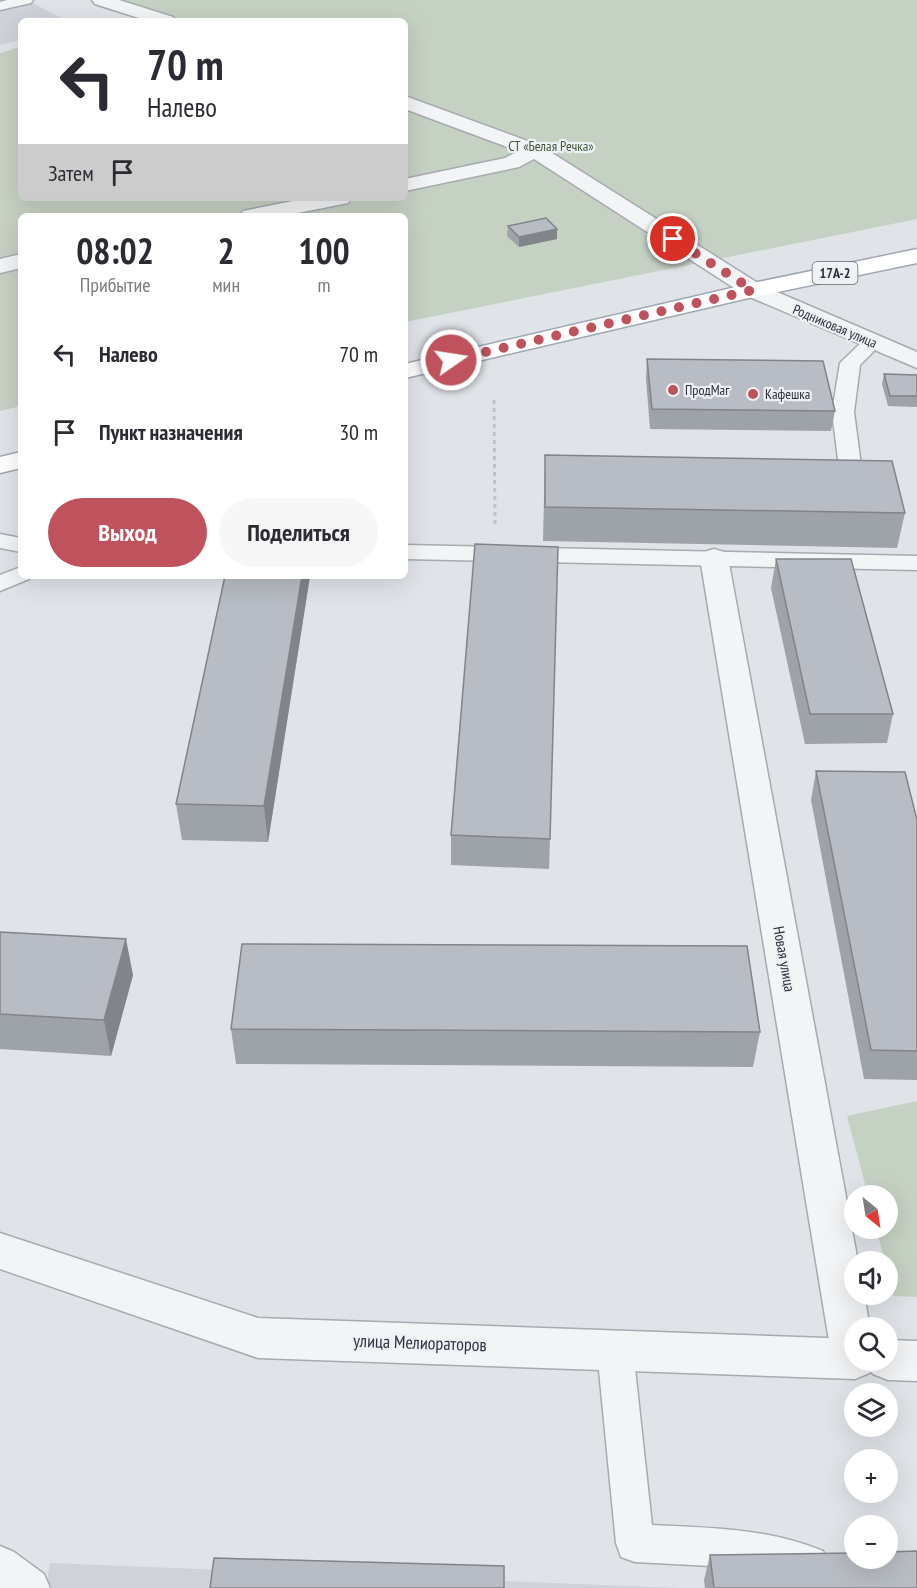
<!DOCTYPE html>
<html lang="ru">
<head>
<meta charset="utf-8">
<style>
  body { margin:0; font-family:"PT Sans Narrow",sans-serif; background:#f7f7f7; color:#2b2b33; height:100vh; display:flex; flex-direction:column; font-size:22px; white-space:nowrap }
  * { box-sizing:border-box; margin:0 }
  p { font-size:20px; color:#7c7c81 }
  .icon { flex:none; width:33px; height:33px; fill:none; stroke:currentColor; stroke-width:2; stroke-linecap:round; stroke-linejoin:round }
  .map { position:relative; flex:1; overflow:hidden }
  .side { position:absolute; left:18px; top:213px; width:390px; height:366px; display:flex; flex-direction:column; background:#fff; border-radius:9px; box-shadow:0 6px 24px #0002 }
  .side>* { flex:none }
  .guide { position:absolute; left:18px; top:18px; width:390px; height:183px; border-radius:9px; box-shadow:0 6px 24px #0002; background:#fff; color:#2b2b33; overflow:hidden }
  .needle { width:39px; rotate:150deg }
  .controls { position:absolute; left:844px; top:1185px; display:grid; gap:12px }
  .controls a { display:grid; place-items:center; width:54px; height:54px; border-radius:50%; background:#fff; box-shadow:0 6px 24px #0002; font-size:30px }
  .pin { position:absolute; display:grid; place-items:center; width:51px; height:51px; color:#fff; margin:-26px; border:3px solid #fff; border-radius:50%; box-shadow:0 2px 6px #0007 }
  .me { position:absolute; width:66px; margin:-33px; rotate:77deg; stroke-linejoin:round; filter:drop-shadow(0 0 4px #0008) }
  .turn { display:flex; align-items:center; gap:21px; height:126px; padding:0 30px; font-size:27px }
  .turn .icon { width:78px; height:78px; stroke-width:2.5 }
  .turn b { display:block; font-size:42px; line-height:51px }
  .then { display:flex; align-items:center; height:57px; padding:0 30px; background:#0003; gap:12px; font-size:22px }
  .eta { display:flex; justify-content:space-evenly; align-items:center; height:102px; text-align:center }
  .eta b { font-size:36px; font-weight:600; line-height:42px }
  .cta { display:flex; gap:12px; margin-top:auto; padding:12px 30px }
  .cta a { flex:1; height:69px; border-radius:36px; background:#c0525d; color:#fff; font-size:24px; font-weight:600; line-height:69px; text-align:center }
  .cta a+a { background:#f7f7f7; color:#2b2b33 }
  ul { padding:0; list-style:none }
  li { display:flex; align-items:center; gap:18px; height:78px; padding:0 30px }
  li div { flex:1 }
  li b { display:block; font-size:22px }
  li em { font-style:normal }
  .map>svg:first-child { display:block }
  .built { fill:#cfd2d9 }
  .green { fill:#c5d1c2 }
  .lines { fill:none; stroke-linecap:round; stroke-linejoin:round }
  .service-casing { stroke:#a6aab1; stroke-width:3 }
  .minor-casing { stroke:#a6aab1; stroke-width:3 }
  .tertiary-casing { stroke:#a6aab1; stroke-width:3 }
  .primary-casing { stroke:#a1a7b2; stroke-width:3 }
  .path { stroke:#bec1c6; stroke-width:3; stroke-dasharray:4 4; stroke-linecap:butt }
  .service { fill:#f2f4f6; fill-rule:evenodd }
  .minor { fill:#f2f4f6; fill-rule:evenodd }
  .tertiary { fill:#f2f4f6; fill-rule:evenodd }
  .primary { fill:#fff; fill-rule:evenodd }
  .wall { fill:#9ea2a9 }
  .shaded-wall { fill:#818489 }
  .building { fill:#b8bcc4; stroke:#818489; stroke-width:1.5 }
  .route { stroke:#c0525d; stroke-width:10; stroke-dasharray:0 18 }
  .poi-dot { fill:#c0525d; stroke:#eff2f5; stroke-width:2 }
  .labels { text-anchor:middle; stroke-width:4.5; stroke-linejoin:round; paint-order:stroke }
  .far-park-label { font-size:14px; fill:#3e5839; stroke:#eff2f5 }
  .shield { fill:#eff2f5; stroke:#656a74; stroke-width:1.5 }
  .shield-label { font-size:14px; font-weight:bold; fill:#2a303d }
  .far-street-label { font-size:14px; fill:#2a303d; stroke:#eff2f5 }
  .far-poi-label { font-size:14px; fill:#2a303d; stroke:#eff2f5; text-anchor:start }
  .street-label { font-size:15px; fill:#2a303d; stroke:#eff2f5 }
  .near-street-label { font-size:18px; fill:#2a303d; stroke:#eff2f5 }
</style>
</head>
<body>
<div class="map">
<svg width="917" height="1588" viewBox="0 0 917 1588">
  <rect width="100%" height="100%" fill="#e0e3e8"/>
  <g class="built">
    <polygon points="0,0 27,0 67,21 21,21 21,40 0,45"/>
    <polygon points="50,1563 677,1588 46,1588"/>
  </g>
  <g class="green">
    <polygon points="122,0 917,0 917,219 405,322 405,216 21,216 21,406 0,411 0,53 21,47 21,198 405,198 405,21 122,21 150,13"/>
    <polygon points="917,1101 917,1297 894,1296 888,1273 888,1262 885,1261 876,1229 888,1228 888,1196 868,1195 847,1116"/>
  </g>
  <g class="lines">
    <defs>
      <g id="service">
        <polygon points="7,0 33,0 31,3 0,10 0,2"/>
        <polygon points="873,336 880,338 883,342 860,365 854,412 862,473 859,478 826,481 818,479 815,474 818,469 839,467 832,412 840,363 866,338"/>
        <polygon points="0,534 21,538 21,552 0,548"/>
        <polygon points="405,545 917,556 917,570 405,559"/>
        <polygon points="21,567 21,576 31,576 29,579 0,591 0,575"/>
        <path d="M 615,1334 L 628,1338 L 633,1350 L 652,1525 C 712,1528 766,1528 823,1551 L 829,1565 L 823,1579 L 809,1585 L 749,1568 L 635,1562 L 621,1557 L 616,1543 L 597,1350 L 602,1338 Z"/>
        <polygon points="0,1546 14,1552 44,1574 50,1588 0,1588"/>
      </g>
      <g id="minor">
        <polygon points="92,0 119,0 173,17 176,21 148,21 95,4"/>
        <polygon points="405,96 541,146 761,285 917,352 917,368 745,295 534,159 519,167 405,191 405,179 505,158 518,151 405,109"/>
        <polygon points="308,198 351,198 348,203 283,216 240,216 243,211"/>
        <polygon points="21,254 21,268 0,273 0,259"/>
        <polygon points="714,549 724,552 728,558 858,1262 855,1262 855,1294 864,1294 870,1328 855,1328 855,1360 875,1360 869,1373 854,1379 839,1373 832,1359 700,558 704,552"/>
      </g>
      <polygon id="tertiary" points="0,1233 258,1318 855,1339 855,1360 888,1360 888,1340 917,1341 917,1381 888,1380 873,1374 871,1372 855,1379 258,1358 0,1269"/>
      <g id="primary">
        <polygon points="917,249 917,263 753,297 405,378 405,364 753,283"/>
        <polygon points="21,452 21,468 0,473 0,457"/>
      </g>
    </defs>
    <use href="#service" class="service-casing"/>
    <use href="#minor" class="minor-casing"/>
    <use href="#tertiary" class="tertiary-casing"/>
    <use href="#primary" class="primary-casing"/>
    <polyline class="path" points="494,400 495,526"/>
    <use href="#service" class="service"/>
    <use href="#minor" class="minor"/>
    <use href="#tertiary" class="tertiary"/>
    <use href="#primary" class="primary"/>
  </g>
  <g class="wall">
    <polygon points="508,226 557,239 519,247 507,236"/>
    <polygon points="647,359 835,411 831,431 650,429 646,379"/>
    <polygon points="884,374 917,375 917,407 888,406 882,384"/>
    <polygon points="545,455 905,513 897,548 543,541"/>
    <polygon points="776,559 893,714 887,743 805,744 771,588"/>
    <polygon points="225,576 310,576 268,842 182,840 176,804"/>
    <polygon points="816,771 917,820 917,1080 864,1079 811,800"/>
    <polygon points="451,835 550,839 549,869 451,865"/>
    <polygon points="0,932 133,975 111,1056 0,1049"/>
    <polygon points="231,1029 760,1032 753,1067 236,1064"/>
    <polygon points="710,1555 917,1588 705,1588 704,1580"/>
  </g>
  <g class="shaded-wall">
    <polygon points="557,229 557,239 519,247 519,237"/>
    <polygon points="302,576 310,576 268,842 264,806"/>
    <polygon points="126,939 133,975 111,1056 104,1020"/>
  </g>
  <g class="building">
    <polygon points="546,218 557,229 519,237 508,226"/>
    <polygon points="647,359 823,361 835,411 652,409"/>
    <polygon points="884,374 917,375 917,396 890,396"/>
    <polygon points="545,455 892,461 905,513 545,507"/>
    <polygon points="475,544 558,547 550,839 451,835"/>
    <polygon points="776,559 851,559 893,714 810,714"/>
    <polygon points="225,576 302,576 264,806 176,804"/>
    <polygon points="816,771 905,772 917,820 917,1051 871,1050"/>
    <polygon points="0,932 126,939 104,1020 0,1014"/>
    <polygon points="242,944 747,946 760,1032 231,1029"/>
    <polygon points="917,1551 917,1588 714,1588 710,1555 855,1553 855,1558 888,1558 888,1552"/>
    <polygon points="214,1558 504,1566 504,1588 210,1588"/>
  </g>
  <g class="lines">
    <polyline class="route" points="451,360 753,290 673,239"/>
  </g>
  <g class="poi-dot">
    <circle cx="673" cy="390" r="6"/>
    <circle cx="753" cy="394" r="6"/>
  </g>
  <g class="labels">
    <g class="far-park-label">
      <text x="551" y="151">СТ «Белая Речка»</text>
    </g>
    <rect class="shield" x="812.5" y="262" width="45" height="22" rx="4.5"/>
    <g class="shield-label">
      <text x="835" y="278">17А-2</text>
    </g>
    <g class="far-street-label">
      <text transform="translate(835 326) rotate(23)" y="5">Родниковая улица</text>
    </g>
    <g class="far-poi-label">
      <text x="685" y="395">ПродМаг</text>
      <text x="765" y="399">Кафешка</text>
    </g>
    <g class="street-label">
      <text transform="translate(784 959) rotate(80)" y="5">Новая улица</text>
    </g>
    <g class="near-street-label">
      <text transform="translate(420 1343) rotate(2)" y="6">улица Мелиораторов</text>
    </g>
  </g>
</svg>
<div class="controls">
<a><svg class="needle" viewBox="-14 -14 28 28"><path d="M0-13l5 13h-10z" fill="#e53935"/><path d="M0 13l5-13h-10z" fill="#7c7c81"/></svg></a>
<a><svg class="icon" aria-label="sound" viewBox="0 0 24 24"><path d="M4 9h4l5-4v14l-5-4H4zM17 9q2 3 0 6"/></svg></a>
<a><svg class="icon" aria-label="search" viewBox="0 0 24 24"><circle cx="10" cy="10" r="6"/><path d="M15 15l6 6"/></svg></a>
<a><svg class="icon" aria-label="layers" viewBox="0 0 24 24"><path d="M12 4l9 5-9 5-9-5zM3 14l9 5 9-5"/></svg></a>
<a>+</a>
<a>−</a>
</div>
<div class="pin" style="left:673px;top:239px;background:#d93025"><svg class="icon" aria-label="arrive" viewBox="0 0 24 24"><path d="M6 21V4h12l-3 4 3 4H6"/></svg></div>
<svg class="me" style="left:451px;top:360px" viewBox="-20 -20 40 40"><circle r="17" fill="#c0525d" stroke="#fff" stroke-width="3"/><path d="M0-11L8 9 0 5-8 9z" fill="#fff"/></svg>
<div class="guide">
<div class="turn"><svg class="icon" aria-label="left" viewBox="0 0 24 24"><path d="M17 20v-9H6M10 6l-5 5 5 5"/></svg><div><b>70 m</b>Налево</div></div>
<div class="then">Затем<svg class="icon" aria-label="arrive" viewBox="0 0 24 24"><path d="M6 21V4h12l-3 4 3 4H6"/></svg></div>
</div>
<section class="side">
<div class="eta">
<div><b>08:02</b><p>Прибытие</p></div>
<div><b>2</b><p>мин</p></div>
<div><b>100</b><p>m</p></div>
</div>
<ul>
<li><svg class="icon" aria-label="left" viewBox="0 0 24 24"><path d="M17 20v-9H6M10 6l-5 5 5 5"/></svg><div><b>Налево</b></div><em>70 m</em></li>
<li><svg class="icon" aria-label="arrive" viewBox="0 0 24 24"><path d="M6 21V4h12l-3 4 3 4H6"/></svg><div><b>Пункт назначения</b></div><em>30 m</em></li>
</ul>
<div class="cta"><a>Выход</a><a>Поделиться</a></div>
</section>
</div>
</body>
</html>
